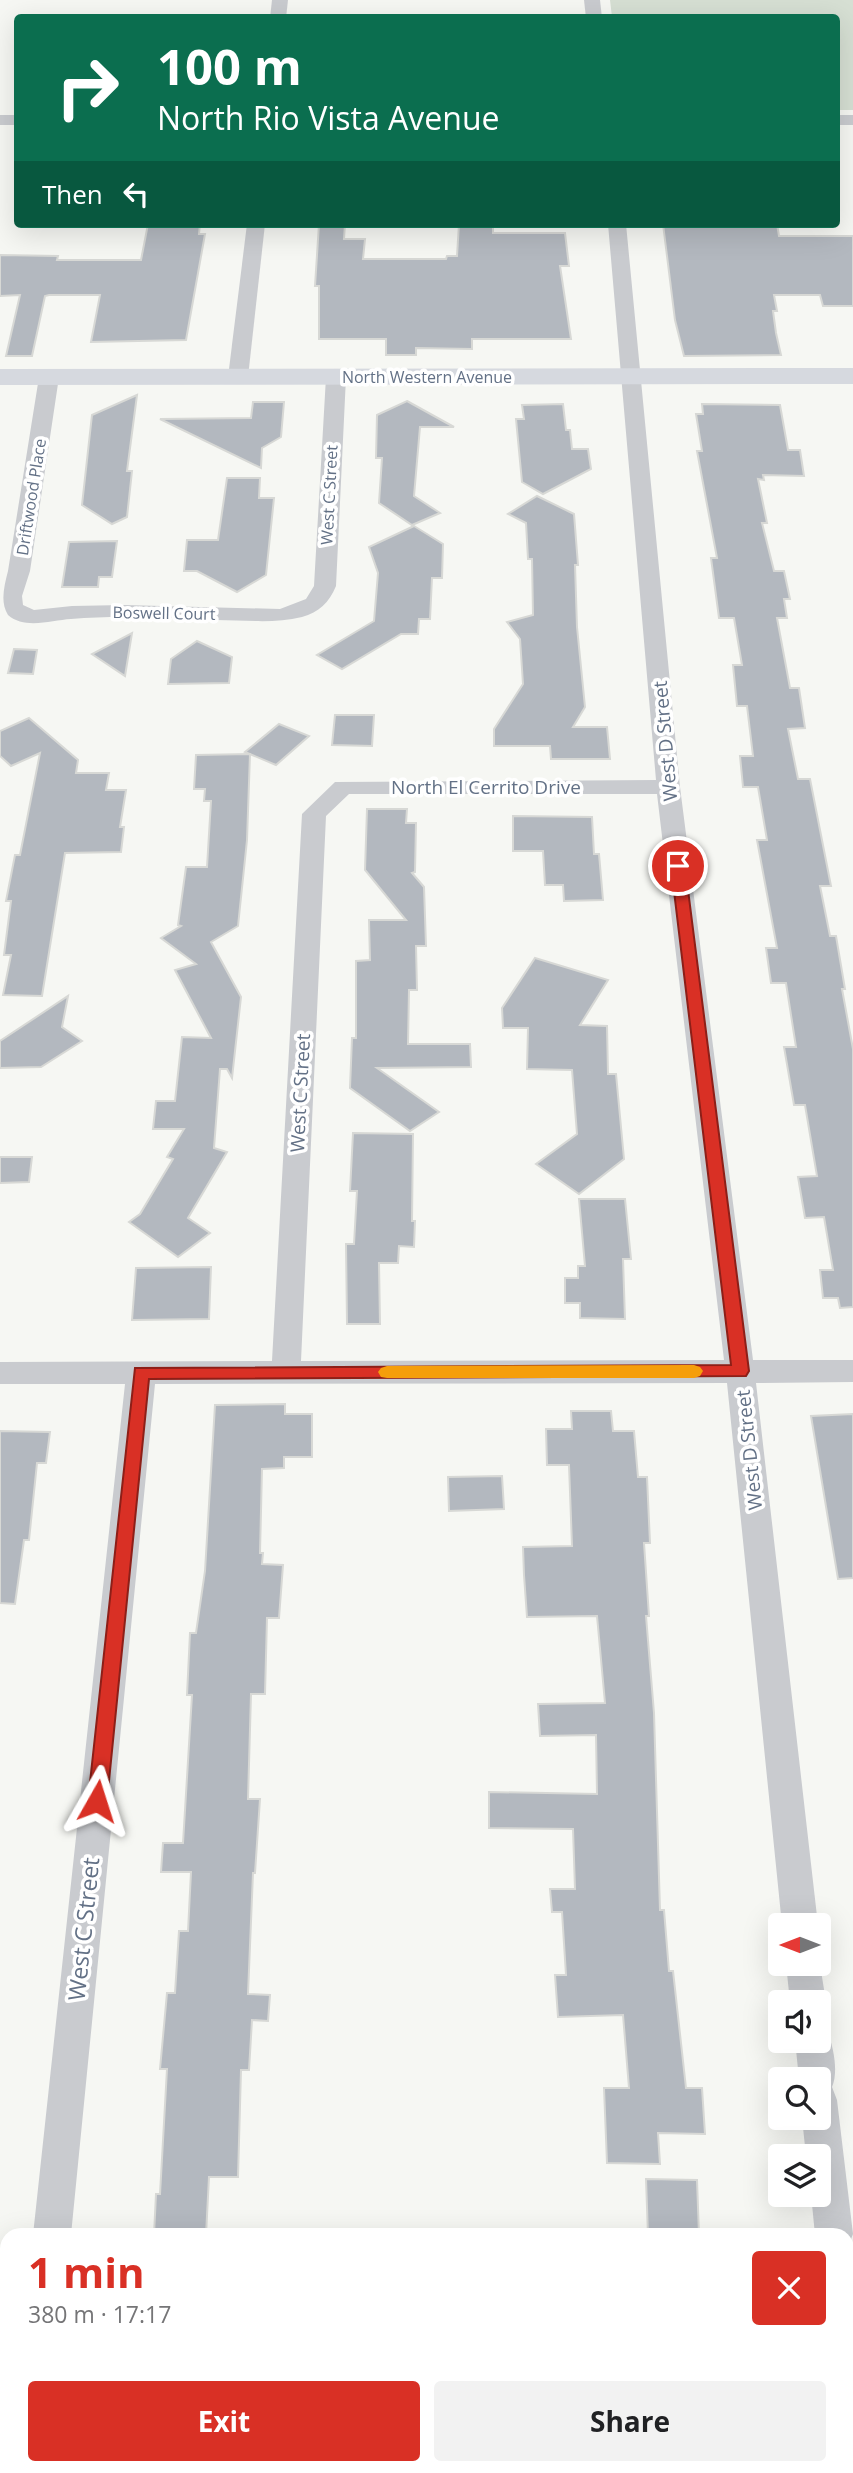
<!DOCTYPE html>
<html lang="en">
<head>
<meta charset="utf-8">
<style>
  body { margin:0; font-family:"Open Sans",sans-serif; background:#f2f2f2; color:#202124; height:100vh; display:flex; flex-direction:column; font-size:26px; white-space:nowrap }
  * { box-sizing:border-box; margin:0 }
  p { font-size:23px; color:#757577 }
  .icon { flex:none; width:38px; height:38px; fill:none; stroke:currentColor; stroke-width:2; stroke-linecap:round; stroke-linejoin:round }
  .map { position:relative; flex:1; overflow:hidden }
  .details { position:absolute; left:0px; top:2228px; width:854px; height:247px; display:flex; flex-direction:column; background:#fff; border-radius:21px 21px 0 0; box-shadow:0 7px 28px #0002 }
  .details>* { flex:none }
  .guide { position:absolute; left:14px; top:14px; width:826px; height:214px; border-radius:7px; box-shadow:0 7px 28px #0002; background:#0b6e4f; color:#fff; overflow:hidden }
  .needle { width:46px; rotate:270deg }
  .fabs { position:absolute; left:768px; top:1913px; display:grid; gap:14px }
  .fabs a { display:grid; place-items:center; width:63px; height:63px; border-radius:7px; background:#fff; box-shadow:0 7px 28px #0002; font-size:35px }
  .pin { position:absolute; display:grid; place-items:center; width:60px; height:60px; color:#fff; margin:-30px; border:4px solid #fff; border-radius:50%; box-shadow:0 2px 7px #0007 }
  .me { position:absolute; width:77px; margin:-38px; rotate:6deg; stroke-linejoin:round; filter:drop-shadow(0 0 5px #0008) }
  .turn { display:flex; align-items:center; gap:24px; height:147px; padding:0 28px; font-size:32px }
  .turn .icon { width:91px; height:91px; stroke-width:2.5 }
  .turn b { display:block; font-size:49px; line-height:60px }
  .then { display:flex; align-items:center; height:66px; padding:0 28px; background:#0003; gap:14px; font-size:26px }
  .round { display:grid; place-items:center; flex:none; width:74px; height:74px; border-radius:7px; background:#f2f2f2 }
  .headline { display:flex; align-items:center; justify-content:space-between; height:119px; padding:0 28px }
  h1 { font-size:42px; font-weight:700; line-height:52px; color:#d93025 }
  .button { display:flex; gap:14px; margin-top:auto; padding:14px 28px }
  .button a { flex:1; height:80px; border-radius:7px; background:#d93025; color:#fff; font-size:28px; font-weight:700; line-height:80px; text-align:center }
  .button a+a { background:#f2f2f2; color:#202124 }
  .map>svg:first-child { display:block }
  .green { fill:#d6dfd3 }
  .building { fill:#b3b8bf; stroke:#d7d8d5; stroke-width:2 }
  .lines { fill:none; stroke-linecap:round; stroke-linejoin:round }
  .street { fill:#c9cbcf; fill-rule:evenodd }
  .secondary { fill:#d6d9df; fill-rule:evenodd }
  .route { fill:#d93025; stroke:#8d1f18; stroke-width:2 }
  .slow { fill:#f59e0b }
  .labels { text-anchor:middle; stroke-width:7; stroke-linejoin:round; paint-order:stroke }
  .far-street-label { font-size:16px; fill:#637186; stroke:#fff }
  .street-label { font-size:19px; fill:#637186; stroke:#fff }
  .near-street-label { font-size:23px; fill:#637186; stroke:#fff }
</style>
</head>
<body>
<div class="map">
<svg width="853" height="2473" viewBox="0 0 853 2473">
  <rect width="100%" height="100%" fill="#f6f7f3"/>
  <polygon class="green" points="610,0 853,0 853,110 837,110 836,18 612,17"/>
  <g class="building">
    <polygon points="148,224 200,224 199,234 205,234 186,340 91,342 100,295 49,295 45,296 32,356 6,356 20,295 0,296 0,255 58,256 57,260 141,260"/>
    <polygon points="319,224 345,224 344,239 365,239 363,259 446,259 447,256 457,256 459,224 493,224 493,233 565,233 569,266 560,266 571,339 472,339 472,349 416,348 416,355 386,355 386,339 319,339 319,286 315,286"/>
    <polygon points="663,224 777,224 779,236 853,236 853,306 823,306 820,295 774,295 777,311 773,311 776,333 781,355 684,356 675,320"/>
    <polygon points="137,395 127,471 132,471 127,517 112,524 82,505 92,415"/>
    <polygon points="407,401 454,427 420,427 414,496 440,513 412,525 379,503 382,458 376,458 377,415"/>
    <polygon points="253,402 284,402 281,437 262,448 261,468 160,419 251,418"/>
    <polygon points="563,404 566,430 570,430 572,449 588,449 591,469 543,494 522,482 516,419 524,419 522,405"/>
    <polygon points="702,404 780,405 788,450 800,450 804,476 763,475 764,480 758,479 767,523 762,523 774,571 784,571 790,599 784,599 787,618 777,618 790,688 799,688 805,728 788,729 798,779 810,779 831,886 820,886 830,936 836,936 845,989 842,989 853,1049 853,1307 840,1308 838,1298 823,1298 820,1270 833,1270 824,1217 805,1218 798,1177 817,1176 805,1105 794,1105 784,1047 796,1047 786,983 771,983 766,948 777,948 757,840 767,840 758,787 743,787 740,756 753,756 747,706 737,706 733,665 742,665 734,618 719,618 711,558 717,558 697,451 702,451 696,414 703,414"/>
    <polygon points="227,478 260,478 259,498 274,498 266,575 237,592 197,571 184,571 187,540 218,540"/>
    <polygon points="537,496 574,514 578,565 575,565 577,627 585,707 573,727 607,727 610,759 551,759 550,746 494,746 494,729 523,684 520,639 507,622 533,615 532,559 528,559 526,523 508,514"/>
    <polygon points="414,526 443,544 442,578 432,578 430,619 419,619 418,634 401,634 342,669 317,655 374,621 378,573 369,547"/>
    <polygon points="117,541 112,577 99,577 98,587 62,587 69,542"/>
    <polygon points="132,633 125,676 92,654"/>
    <polygon points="197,641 232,657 229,683 168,684 171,659"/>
    <polygon points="14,649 37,650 33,674 8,673"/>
    <polygon points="335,715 374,715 372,746 332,745"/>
    <polygon points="29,718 78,760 76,773 109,773 106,790 126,790 120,827 124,827 121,852 65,853 42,996 3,995 11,955 4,955 11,901 6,901 15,855 20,855 40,753 11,766 0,756 0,731"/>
    <polygon points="279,724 309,736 276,765 245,752"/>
    <polygon points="250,754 247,840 238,926 211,942 241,997 232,1078 227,1069 220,1069 214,1148 227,1152 188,1218 210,1233 178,1257 129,1222 140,1214 173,1159 167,1157 184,1129 153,1129 156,1101 175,1101 182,1037 211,1038 175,970 196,964 161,938 181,926 178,925 186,867 207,867 211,801 204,801 205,789 194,789 196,755"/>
    <polygon points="367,809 407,809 406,823 416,823 415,872 412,873 424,887 426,946 416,946 417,990 409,990 408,1044 470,1044 471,1067 377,1068 439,1112 410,1131 350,1088 352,1038 356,1038 356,961 370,960 369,920 406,920 365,870"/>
    <polygon points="513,816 592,817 594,854 599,854 603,900 564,901 563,885 545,885 543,851 513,851"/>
    <polygon points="535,958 608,980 580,1025 607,1026 608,1074 616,1074 624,1159 579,1194 536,1164 577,1134 572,1070 527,1069 528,1028 503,1028 502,1008"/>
    <polygon points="68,996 62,1027 82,1041 41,1067 0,1068 0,1041"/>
    <polygon points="353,1133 413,1134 412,1221 415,1221 414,1247 399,1246 398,1263 379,1263 380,1324 347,1324 346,1244 354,1244 357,1191 350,1191"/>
    <polygon points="0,1157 32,1157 29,1182 0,1183"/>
    <polygon points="579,1199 625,1199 631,1259 623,1259 625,1319 580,1318 580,1303 565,1303 565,1278 578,1278 578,1266 585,1266"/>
    <polygon points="211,1267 209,1319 132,1320 136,1268"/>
    <polygon points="285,1404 285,1414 312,1414 312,1457 284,1457 284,1468 262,1469 260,1553 263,1553 262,1564 283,1565 279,1618 267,1618 265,1694 251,1694 248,1799 260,1799 255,1873 253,1873 248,1994 270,1995 268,2021 252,2020 249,2070 241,2070 238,2177 209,2177 206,2235 154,2235 156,2194 160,2194 167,2069 160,2069 167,1993 175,1993 179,1931 188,1931 191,1872 161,1872 163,1843 183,1843 192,1695 187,1695 190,1633 196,1633 205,1571 215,1405"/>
    <polygon points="571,1411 611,1411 613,1431 634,1431 638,1477 647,1477 650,1543 644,1543 649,1616 646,1616 654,1713 660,1910 664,1910 669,1971 673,1971 686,2088 702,2088 705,2134 658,2133 660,2164 607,2163 604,2088 629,2088 623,2015 558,2017 555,1975 566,1975 562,1912 552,1912 550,1889 575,1889 573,1829 489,1828 489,1792 597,1794 596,1735 540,1736 538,1704 605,1703 597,1616 527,1617 524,1575 523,1547 572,1546 569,1465 547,1465 546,1429 572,1429"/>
    <polygon points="853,1414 853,1578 838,1579 811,1416"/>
    <polygon points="0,1431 50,1432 46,1463 37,1463 29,1540 24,1540 15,1604 0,1603"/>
    <polygon points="502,1476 504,1509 449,1511 448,1477"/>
    <polygon points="646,2179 697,2180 699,2235 648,2235"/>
  </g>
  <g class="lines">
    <g class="street">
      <polygon points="272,0 288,0 286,18 270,18"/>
      <polygon points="584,0 600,0 602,18 586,18"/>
      <rect x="0" y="115" width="18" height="10"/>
      <rect x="836" y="115" width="17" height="10"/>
      <polygon points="247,224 265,224 248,377 238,383 228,377"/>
      <path d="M 608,224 L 626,224 L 680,787 L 753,1360 L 853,1360 L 853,1382 L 756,1383 L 818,1925 L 782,1925 L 727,1383 L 155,1384 L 71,2235 L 33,2235 L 125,1384 L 0,1384 L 0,1362 L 272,1361 L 302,814 L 335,782 L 656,780 ZM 349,794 L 657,794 L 724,1360 L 301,1361 L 326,816 Z"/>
      <path d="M 49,371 L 59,377 L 30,571 L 22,596 L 23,605 L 34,610 L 72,606 L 124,605 L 280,609 L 306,599 L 314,586 L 326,377 L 336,371 L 346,377 L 336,586 C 329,603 319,612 302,617 C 274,624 245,620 216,620 C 168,618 119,615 71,619 C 52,620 25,630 8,615 C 0,602 4,587 8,571 L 39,377 Z"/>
      <polygon points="819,1958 826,2002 819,2015 819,2002 790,2002 786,1964 819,1964"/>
      <path d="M 819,2025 L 826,2028 C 833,2044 839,2071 832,2087 L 837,2100 L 853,2234 L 847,2249 L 847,2235 L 815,2235 L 811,2194 L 819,2194 L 819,2156 L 806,2156 L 802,2118 L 819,2118 L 819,2079 L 799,2079 L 795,2040 L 819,2040 Z"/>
      <polygon points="847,2340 853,2343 853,2436 847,2434"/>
      <polygon points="8,2468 48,2468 47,2473 7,2473"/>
    </g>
    <polygon class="secondary" points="853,368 853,384 0,385 0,369"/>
  </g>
  <polygon class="route" points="678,862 685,866 749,1371 746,1376 149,1379 107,1801 104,1807 97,1810 90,1807 88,1801 135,1368 731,1365 671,866"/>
  <polygon class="slow" points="694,1365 700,1367 703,1371 700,1376 694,1378 387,1378 381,1377 378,1372 381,1368 387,1366"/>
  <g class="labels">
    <g class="far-street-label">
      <text x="427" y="383">North Western Avenue</text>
      <text transform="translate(329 495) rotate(-87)" y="6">West C Street</text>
      <text transform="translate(31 497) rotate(-81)" y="6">Driftwood Place</text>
      <text transform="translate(164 613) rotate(1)" y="6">Boswell Court</text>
    </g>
    <g class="street-label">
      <text transform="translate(665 741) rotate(-95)" y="7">West D Street</text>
      <text x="486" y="794">North El Cerrito Drive</text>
      <text transform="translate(300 1093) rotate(-87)" y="7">West C Street</text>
      <text transform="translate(749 1450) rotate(-96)" y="7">West D Street</text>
    </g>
    <g class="near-street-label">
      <text transform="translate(84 1929) rotate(-84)" y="8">West C Street</text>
    </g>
  </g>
</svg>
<div class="fabs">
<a><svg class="needle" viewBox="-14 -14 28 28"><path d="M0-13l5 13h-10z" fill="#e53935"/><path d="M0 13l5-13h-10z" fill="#757577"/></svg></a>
<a><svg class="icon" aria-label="sound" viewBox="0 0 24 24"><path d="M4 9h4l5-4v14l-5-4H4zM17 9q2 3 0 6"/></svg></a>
<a><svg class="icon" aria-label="search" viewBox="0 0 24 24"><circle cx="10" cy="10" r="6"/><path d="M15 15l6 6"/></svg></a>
<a><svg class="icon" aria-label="layers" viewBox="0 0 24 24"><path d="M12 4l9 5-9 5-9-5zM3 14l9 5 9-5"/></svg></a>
</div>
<div class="pin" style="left:678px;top:866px;background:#d93025"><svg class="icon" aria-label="arrive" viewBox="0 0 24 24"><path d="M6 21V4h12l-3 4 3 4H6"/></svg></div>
<svg class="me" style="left:97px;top:1801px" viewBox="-20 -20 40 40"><path d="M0-17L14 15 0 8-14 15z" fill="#d93025" stroke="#fff" stroke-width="4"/></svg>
<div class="guide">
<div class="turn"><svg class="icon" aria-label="right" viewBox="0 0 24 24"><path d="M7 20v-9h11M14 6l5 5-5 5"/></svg><div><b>100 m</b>North Rio Vista Avenue</div></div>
<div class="then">Then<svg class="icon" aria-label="left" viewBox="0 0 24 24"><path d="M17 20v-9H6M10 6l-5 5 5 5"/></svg></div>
</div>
<section class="details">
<div class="headline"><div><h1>1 min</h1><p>380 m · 17:17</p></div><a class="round" style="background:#d93025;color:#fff"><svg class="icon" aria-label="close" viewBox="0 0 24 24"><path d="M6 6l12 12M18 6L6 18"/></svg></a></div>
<div class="button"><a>Exit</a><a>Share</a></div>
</section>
</div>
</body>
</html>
